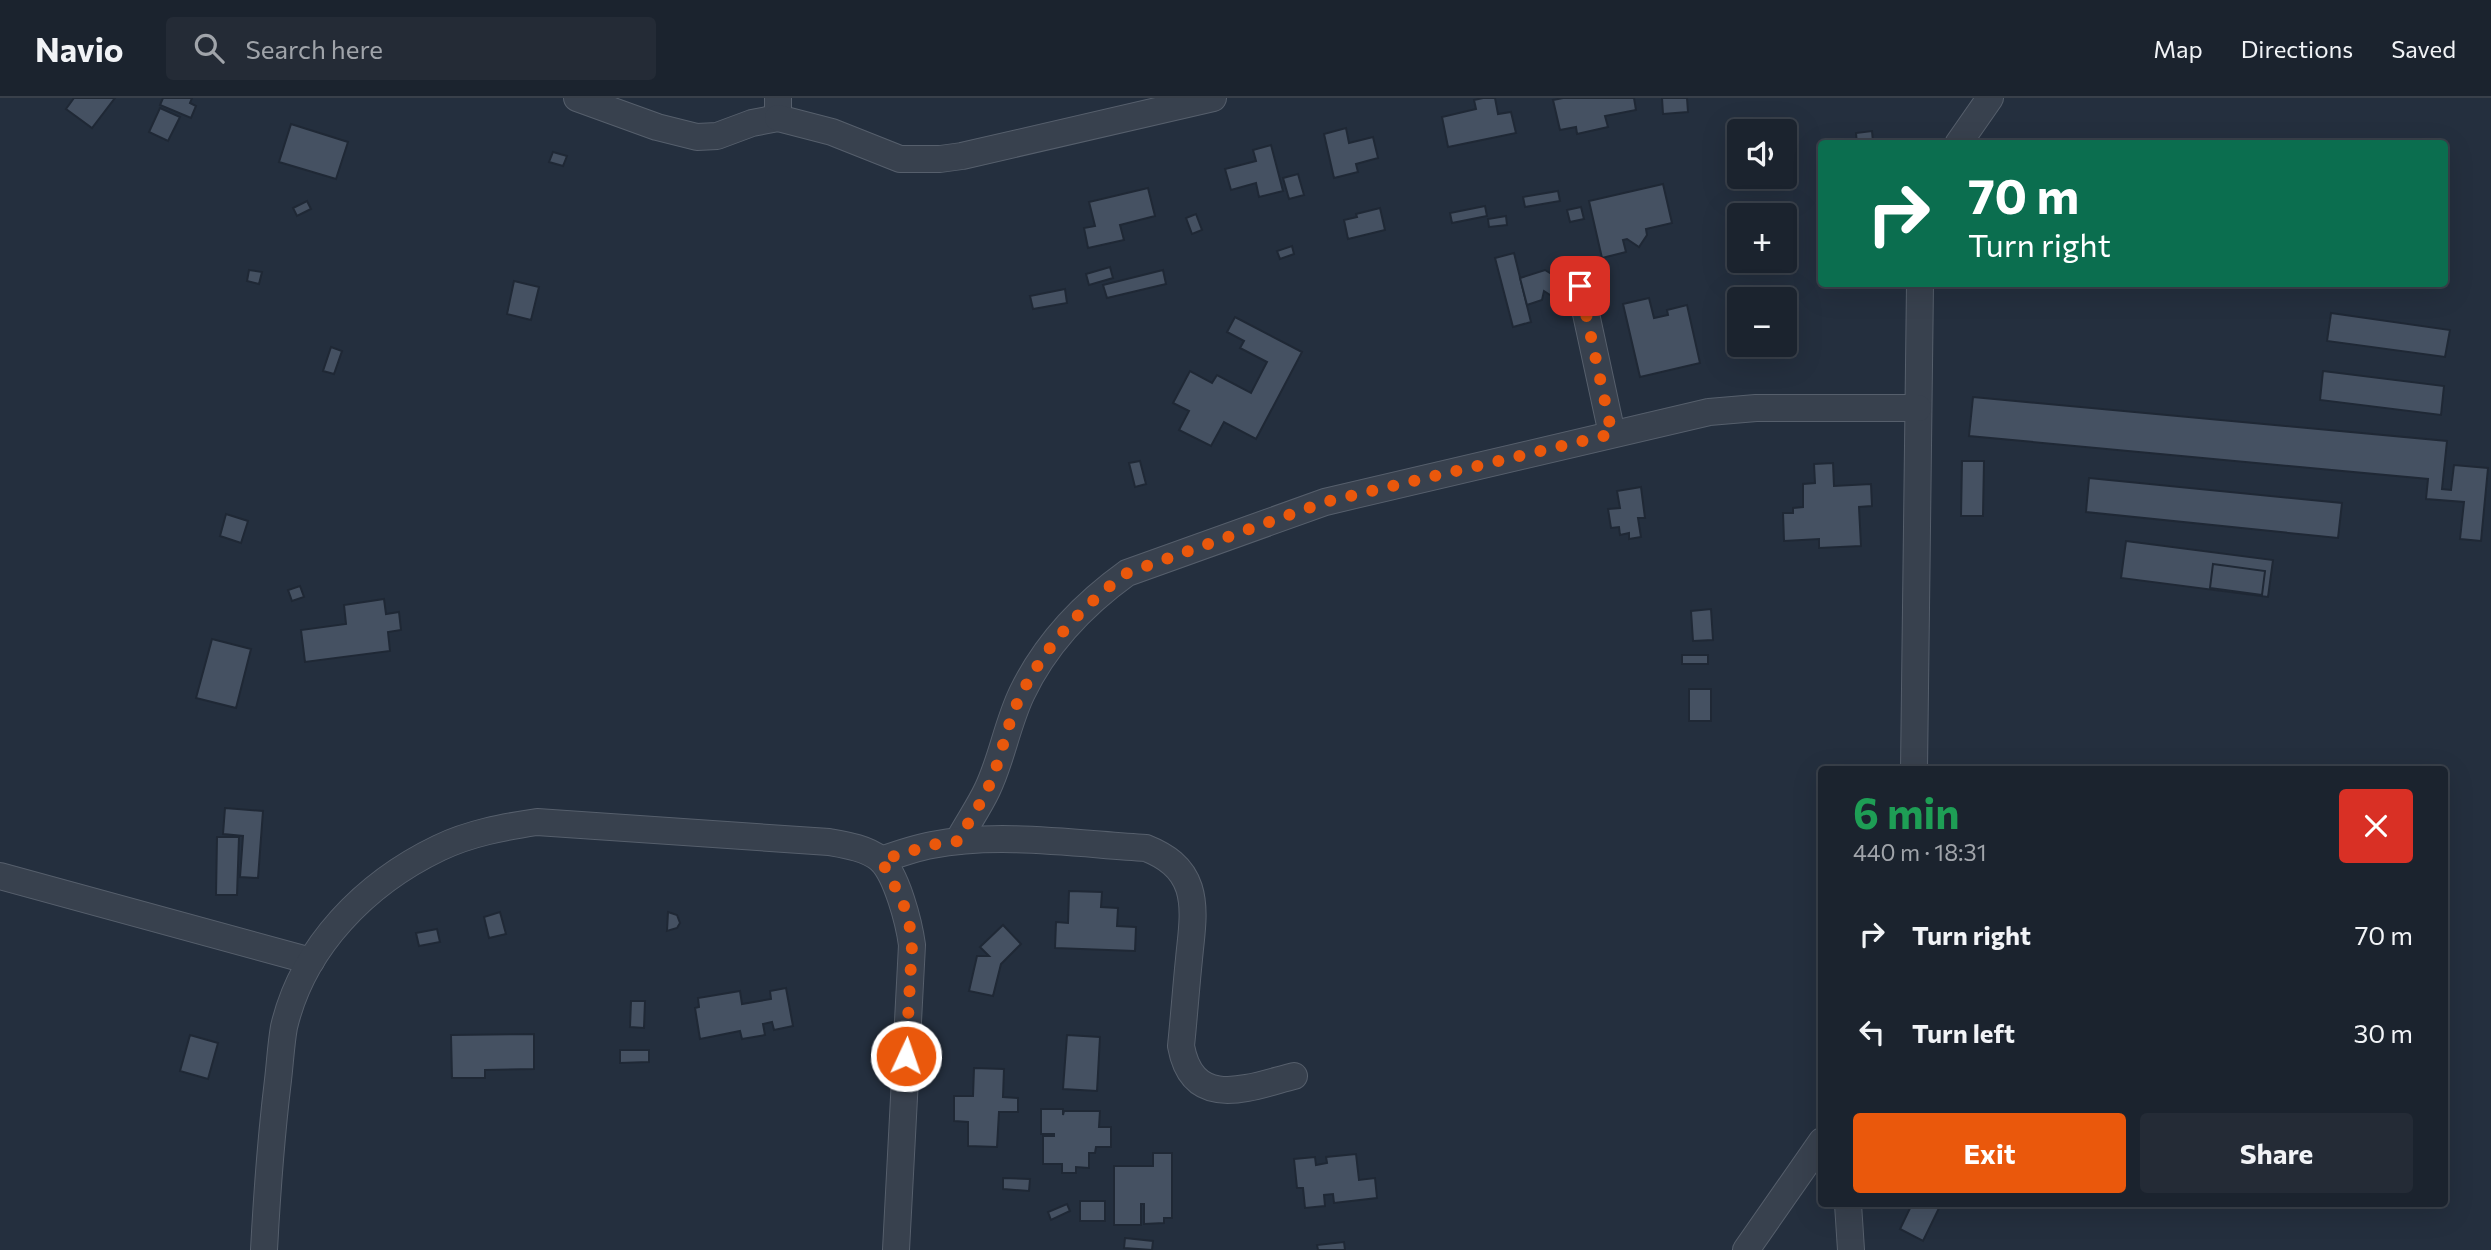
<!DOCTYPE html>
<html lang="en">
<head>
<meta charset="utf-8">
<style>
  body { margin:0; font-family:Commissioner,sans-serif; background:#242b36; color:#f1f3f6; height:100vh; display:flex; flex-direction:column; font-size:26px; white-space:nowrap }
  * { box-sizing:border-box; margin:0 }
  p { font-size:23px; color:#a0a4aa }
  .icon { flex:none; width:38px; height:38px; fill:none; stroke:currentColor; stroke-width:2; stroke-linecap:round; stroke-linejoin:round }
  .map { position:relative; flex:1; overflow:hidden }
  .details { position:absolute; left:1818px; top:668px; width:630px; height:441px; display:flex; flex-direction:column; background:#1b232e; border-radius:7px; box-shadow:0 7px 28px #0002,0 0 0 2px #39404a }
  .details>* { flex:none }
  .banner { position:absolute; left:1818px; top:42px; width:630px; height:147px; border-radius:7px; box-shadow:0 7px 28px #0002,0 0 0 2px #39404a; background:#0b6e4f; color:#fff; overflow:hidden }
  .controls { position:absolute; left:1727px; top:21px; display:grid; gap:14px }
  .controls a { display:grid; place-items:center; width:70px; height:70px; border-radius:7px; background:#1b232e; box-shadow:0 7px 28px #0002,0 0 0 2px #39404a; font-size:35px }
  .pin { position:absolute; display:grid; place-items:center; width:60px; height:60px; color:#fff; margin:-30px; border-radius:14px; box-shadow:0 4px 10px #0006 }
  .me { position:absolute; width:77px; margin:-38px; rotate:3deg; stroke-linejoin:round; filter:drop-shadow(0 0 5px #0008) }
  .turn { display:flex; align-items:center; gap:24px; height:147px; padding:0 35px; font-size:32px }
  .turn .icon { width:91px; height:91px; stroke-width:2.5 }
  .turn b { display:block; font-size:49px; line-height:60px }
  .round { display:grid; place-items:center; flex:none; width:74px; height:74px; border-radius:7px; background:#242b36 }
  .head { display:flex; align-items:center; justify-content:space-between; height:119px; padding:0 35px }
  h1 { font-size:42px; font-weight:700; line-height:52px; color:#1e9e55 }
  .cta { display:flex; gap:14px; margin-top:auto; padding:14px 35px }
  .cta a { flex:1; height:80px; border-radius:7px; background:#ea580c; color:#fff; font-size:28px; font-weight:700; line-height:80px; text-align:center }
  .cta a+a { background:#242b36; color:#f1f3f6 }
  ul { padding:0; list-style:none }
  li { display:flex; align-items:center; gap:21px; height:98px; padding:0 35px }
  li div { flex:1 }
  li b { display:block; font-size:26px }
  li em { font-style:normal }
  header { display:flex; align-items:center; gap:42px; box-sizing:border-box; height:98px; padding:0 35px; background:#1b232e; border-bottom:2px solid #39404a }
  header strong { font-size:33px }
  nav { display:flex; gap:38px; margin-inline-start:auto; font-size:24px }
  .search { width:490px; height:63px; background:#242b36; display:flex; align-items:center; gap:18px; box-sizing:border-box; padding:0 24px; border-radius:7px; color:#a0a4aa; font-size:26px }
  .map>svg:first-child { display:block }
  .building { fill:#455162; stroke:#1f2835; stroke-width:2 }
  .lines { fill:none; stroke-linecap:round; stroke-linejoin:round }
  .minor-casing { stroke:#565f6c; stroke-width:28 }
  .minor { stroke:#38414e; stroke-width:26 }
  .route { stroke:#ea580c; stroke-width:12; stroke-dasharray:0 21.6 }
</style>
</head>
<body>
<header>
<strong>Navio</strong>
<div class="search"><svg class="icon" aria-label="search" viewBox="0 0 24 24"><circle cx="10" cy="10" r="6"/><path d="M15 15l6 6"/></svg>Search here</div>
<nav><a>Map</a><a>Directions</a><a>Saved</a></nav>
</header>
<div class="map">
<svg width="2491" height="1152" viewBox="0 0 2491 1152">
  <rect width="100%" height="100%" fill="#242f3e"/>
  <g class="building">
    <polygon points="74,0 115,0 92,30 66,11"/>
    <polygon points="163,0 192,0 190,5 196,8 191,20 160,7"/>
    <polygon points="1483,0 1495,0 1498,16 1511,14 1516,35 1448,49 1442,19 1476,11 1474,2"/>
    <polygon points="1563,0 1634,0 1636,12 1605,18 1608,29 1577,36 1576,29 1560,32 1553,2"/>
    <polygon points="1662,0 1687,0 1688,14 1663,16"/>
    <polygon points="160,10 180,19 168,43 149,34"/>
    <polygon points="291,26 348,44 336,81 279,64"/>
    <polygon points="1346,30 1349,45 1373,39 1378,60 1356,66 1358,74 1334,80 1324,36"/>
    <polygon points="1872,33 1873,44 1857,46 1856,35"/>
    <polygon points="1271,47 1283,93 1259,99 1256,85 1231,92 1225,71 1256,63 1253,52"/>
    <polygon points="553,54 567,58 563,68 549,64"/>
    <polygon points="1298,76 1304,97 1289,101 1283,80"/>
    <polygon points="1663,86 1672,125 1646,131 1647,137 1639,149 1627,141 1623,142 1626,154 1602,160 1589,103"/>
    <polygon points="1148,90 1155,118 1120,127 1124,142 1088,150 1084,130 1095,128 1089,104"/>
    <polygon points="1558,93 1560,103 1525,109 1523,99"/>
    <polygon points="307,103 311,111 297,118 293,110"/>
    <polygon points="1485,108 1487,118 1452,125 1450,115"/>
    <polygon points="1581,109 1584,121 1570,124 1567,112"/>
    <polygon points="1380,110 1385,132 1348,141 1344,122 1357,119 1356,116"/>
    <polygon points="1196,116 1202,132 1192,136 1186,120"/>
    <polygon points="1506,118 1507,127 1489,129 1488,121"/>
    <polygon points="1292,148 1294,156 1280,161 1277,153"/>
    <polygon points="1514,155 1531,224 1513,229 1495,160"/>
    <polygon points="1110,169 1113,180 1089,187 1086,176"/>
    <polygon points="249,172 262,174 259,186 247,183"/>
    <polygon points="1163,172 1166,186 1107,200 1103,187"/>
    <polygon points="1545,172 1571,188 1561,204 1544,193 1542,202 1527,207 1520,180"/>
    <polygon points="514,183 539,189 531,222 507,216"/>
    <polygon points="1065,191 1067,205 1033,211 1030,198"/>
    <polygon points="1649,200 1654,220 1668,217 1667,212 1687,207 1700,265 1640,279 1623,206"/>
    <polygon points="2331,215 2450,232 2445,259 2327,243"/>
    <polygon points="1235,219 1302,254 1256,341 1224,324 1211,348 1179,332 1189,313 1173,305 1190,273 1212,285 1217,277 1251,295 1267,264 1240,250 1244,243 1227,234"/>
    <polygon points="331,249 342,253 334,276 323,273"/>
    <polygon points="2323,273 2444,288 2441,317 2320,302"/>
    <polygon points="1973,299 2447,343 2442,391 2451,392 2454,367 2488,370 2481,443 2460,441 2464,404 2426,401 2428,381 1969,338"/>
    <polygon points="1140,363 1146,386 1135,389 1129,365"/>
    <polygon points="1962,363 1984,363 1983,418 1961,418"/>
    <polygon points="1833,365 1834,388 1871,386 1872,408 1859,409 1861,448 1819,450 1819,441 1784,443 1783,415 1793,415 1793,410 1803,409 1803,386 1815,385 1814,366"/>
    <polygon points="2089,380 2342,405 2338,440 2086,414"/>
    <polygon points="1641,389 1645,420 1638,420 1641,439 1629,441 1629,435 1620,437 1619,429 1611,430 1608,411 1620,410 1617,393"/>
    <polygon points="226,416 248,423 241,445 220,438"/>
    <polygon points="2126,443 2273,462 2268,499 2121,480"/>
    <polygon points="2213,466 2265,473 2262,497 2210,490"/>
    <polygon points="300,488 304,499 292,503 288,492"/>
    <polygon points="384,501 386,516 399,514 401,532 388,534 390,553 305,564 301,532 346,526 344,507"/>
    <polygon points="1711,511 1713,542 1693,543 1691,513"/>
    <polygon points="212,541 251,551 236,610 196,600"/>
    <rect x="1682" y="557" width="26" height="9"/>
    <rect x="1689" y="591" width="22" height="32"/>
    <polygon points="225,710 263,713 258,780 240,779 243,738 223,736"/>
    <polygon points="217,739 239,739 237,797 216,797"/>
    <polygon points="1069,793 1102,794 1101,809 1118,810 1117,828 1136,829 1135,853 1055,850 1056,824 1068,825"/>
    <polygon points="500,814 506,836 489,840 484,819"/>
    <polygon points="668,814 677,817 680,825 677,830 667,833"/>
    <polygon points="1003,827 1021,846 1001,866 993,898 969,893 977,858 989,858 980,849"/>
    <polygon points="437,831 440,844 419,848 416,835"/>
    <polygon points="786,890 793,928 774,932 772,924 763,926 765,937 742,941 740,933 700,941 695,910 699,909 698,900 740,893 742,906 771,901 770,893"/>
    <polygon points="631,903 645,903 644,930 630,929"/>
    <polygon points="534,936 534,971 485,972 485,980 452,980 451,937"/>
    <polygon points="190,937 218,945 208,981 180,973"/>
    <polygon points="1067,937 1100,939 1097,993 1063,991"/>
    <polygon points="620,952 649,952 649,964 620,965"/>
    <polygon points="974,970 1004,971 1003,999 1018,1000 1018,1014 999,1014 997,1049 968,1048 968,1024 954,1023 954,998 973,998"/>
    <polygon points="1041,1011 1063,1011 1063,1017 1064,1013 1100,1013 1099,1029 1111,1029 1111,1049 1096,1049 1095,1055 1089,1055 1089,1070 1076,1069 1076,1075 1062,1075 1062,1066 1043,1066 1043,1038 1054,1038 1054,1036 1041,1036"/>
    <polygon points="1153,1055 1172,1055 1172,1120 1164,1120 1164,1125 1144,1126 1144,1106 1141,1106 1141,1127 1114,1127 1114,1068 1153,1068"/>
    <polygon points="1356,1056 1359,1082 1375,1080 1377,1100 1334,1105 1333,1096 1324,1097 1325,1108 1305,1110 1303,1090 1297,1090 1294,1061 1315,1059 1316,1067 1327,1065 1326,1059"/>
    <polygon points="1003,1080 1030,1081 1029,1093 1003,1091"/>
    <rect x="1080" y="1103" width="25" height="20"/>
    <polygon points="1067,1106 1070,1113 1051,1122 1048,1114"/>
    <polygon points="1912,1106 1941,1106 1923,1143 1900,1131"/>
    <polygon points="1125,1140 1153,1143 1152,1152 1124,1150"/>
    <polygon points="1344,1144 1345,1152 1318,1152 1317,1147"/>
  </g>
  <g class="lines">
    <defs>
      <g id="minor">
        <polyline points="577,0 657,29 697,39 717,38 752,25 778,20 778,0"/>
        <polyline points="778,20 832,34 900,61 940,61 962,58 1213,0"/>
        <polyline points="1958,46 1990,0"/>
        <polyline points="1580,188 1612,336"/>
        <polyline points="1914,672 1920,186"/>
        <path d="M 958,743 C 967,726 979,709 987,692 C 1002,661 1007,626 1022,595 C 1045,547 1084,506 1127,475 L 1325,404 L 1709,314 L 1756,310 L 1918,310"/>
        <path d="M 881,762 C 898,756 915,750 932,747 C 998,734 1079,746 1146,750 C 1166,758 1182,769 1189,790 C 1196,812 1191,838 1189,861 C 1186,890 1184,919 1181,948 C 1193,1014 1250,989 1294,978"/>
        <polyline points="0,778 311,863"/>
        <polyline points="1848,1106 1851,1152"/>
        <path d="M 264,1152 C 267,1095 271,1039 278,982 C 280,965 281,946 284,929 C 303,848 366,785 439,750 C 470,735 504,729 537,724 L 829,744 C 846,747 866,750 880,761 C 897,777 909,825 912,847 L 896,1152"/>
        <polyline points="1746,1152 1822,1043"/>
      </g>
    </defs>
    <use href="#minor" class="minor-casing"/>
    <use href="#minor" class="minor"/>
  </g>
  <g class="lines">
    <path class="route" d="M 906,958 L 912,847 L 909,823 L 902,802 L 881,762 L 931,747 L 958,743 C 967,726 979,709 987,692 C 1002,661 1006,625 1022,595 C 1046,547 1084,506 1127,475 L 1325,404 L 1612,336 L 1580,188"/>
  </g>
</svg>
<div class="controls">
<a><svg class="icon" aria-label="sound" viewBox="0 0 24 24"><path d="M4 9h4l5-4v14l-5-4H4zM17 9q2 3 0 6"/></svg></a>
<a>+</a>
<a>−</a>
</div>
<div class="pin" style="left:1580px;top:188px;background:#d93025"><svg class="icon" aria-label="arrive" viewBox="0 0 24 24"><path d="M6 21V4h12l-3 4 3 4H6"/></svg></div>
<svg class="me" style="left:906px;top:958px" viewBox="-20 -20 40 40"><circle r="17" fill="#ea580c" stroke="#fff" stroke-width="3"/><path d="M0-11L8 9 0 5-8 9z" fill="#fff"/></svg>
<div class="banner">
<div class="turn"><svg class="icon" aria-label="right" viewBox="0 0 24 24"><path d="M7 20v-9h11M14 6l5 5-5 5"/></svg><div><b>70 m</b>Turn right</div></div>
</div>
<section class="details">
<div class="head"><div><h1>6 min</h1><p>440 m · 18:31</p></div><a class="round" style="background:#d93025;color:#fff"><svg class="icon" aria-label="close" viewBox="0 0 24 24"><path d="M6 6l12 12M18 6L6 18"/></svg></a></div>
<ul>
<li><svg class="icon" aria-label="right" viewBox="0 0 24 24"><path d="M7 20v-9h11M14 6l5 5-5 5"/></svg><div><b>Turn right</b></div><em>70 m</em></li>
<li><svg class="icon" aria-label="left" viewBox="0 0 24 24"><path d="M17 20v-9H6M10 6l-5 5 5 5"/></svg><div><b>Turn left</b></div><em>30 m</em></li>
</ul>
<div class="cta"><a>Exit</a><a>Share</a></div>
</section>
</div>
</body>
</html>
